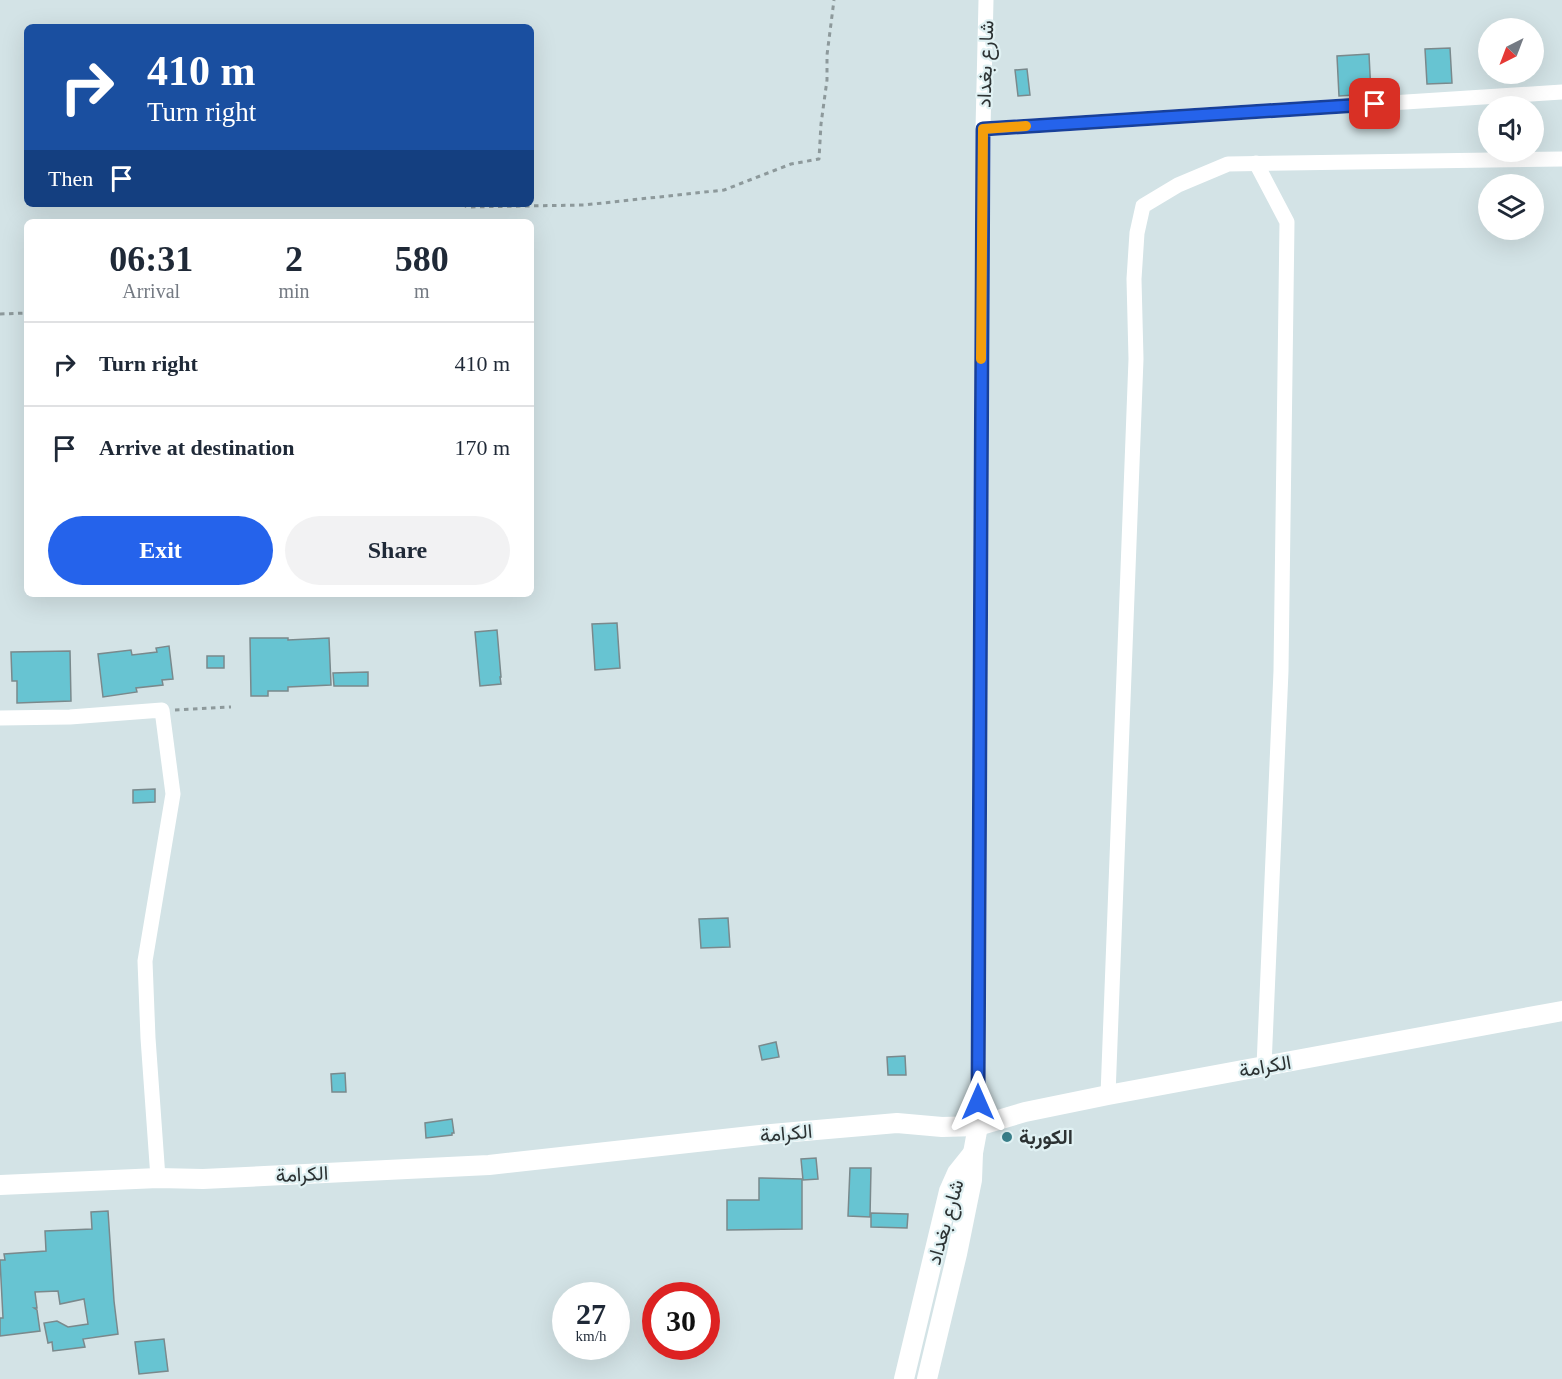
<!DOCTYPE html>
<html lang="en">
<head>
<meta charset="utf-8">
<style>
  body { margin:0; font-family:"Times New Roman",Vazirmatn,serif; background:#f2f2f3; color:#1f2937; height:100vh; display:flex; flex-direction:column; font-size:22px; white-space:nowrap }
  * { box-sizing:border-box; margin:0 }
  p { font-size:20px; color:#747a83 }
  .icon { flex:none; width:33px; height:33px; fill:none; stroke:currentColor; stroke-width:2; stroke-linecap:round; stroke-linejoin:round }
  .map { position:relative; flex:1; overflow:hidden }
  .details { position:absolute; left:24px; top:219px; width:510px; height:378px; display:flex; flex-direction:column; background:#fff; border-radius:9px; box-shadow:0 6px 24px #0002 }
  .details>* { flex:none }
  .banner { position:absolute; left:24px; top:24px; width:510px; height:183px; border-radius:9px; box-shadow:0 6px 24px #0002; background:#1a4fa0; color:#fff; overflow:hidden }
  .needle { width:39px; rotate:222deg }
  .tools { position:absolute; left:1478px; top:18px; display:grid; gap:12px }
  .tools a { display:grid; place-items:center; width:66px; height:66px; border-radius:50%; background:#fff; box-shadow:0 6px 24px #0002; font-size:30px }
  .speed { position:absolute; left:552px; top:1282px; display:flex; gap:12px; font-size:30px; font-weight:700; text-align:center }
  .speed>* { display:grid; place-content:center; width:78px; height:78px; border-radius:50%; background:#fff; box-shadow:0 6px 24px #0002; line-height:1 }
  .speed small { font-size:15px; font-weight:400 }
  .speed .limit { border:9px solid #d22; background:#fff; color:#111 }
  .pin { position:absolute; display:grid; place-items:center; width:51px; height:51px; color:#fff; margin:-26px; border-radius:12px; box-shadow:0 3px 9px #0006 }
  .me { position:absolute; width:66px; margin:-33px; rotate:0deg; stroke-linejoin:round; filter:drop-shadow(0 0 4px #0008) }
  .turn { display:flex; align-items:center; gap:21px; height:126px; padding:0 24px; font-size:27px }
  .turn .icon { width:78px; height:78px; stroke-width:2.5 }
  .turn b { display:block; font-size:42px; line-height:51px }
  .then { display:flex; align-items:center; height:57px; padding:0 24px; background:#0003; gap:12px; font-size:22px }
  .eta { display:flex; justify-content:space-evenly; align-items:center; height:102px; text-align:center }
  .eta b { font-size:36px; font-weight:700; line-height:42px }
  .button { display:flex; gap:12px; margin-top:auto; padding:12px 24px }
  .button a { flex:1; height:69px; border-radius:36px; background:#2563eb; color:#fff; font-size:24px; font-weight:700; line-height:69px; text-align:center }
  .button a+a { background:#f2f2f3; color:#1f2937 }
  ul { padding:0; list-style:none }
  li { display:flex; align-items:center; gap:18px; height:84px; padding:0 24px; border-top:2px solid #e0e1e3 }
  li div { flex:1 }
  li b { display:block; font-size:22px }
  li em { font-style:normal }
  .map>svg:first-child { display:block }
  .building { fill:#67c4d2; stroke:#7a898c; stroke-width:1.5 }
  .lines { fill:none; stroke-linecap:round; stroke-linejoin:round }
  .path { stroke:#8d999b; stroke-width:3; stroke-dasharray:4.5 4.5; stroke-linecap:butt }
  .minor { stroke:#fff; stroke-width:15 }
  .major { stroke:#fff; stroke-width:20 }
  .route-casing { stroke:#184099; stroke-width:15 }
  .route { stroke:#2563eb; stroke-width:10 }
  .slow { stroke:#f59e0b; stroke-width:10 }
  .poi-dot { fill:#387e89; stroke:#e0f1f3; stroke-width:2 }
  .labels { text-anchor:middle; stroke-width:4.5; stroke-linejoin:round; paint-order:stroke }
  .street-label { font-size:20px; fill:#2c3233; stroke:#e0f1f3 }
  .poi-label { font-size:20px; font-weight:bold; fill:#2c3233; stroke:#e0f1f3; text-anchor:start }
</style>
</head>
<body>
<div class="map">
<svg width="1562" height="1379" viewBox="0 0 1562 1379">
  <rect width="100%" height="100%" fill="#d3e3e6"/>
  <g class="building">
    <polygon points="1450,48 1452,83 1427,84 1425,49"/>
    <polygon points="1369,54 1371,94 1339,96 1337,56"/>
    <polygon points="1027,69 1030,95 1018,96 1015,70"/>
    <polygon points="617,623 620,668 595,670 592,624"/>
    <polygon points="497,630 501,677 500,677 501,684 480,686 475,632"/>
    <polygon points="250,638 288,638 288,640 329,638 331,685 288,687 288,691 268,691 268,696 251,696"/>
    <polygon points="169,646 173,679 162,680 163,685 136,688 137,692 103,697 98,654 131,650 132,655 157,652 156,648"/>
    <polygon points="70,651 71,701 17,703 17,681 12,681 11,652"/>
    <rect x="207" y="656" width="17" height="12"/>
    <polygon points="368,672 368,686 334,686 333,673"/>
    <polygon points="155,789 155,802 133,803 133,790"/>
    <polygon points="728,918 730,947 701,948 699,919"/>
    <polygon points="776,1042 779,1057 762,1060 759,1046"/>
    <polygon points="905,1056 906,1075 888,1075 887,1057"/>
    <polygon points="345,1073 346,1092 332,1092 331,1074"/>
    <polygon points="452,1119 454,1133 452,1133 452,1135 426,1138 425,1123"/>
    <polygon points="816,1158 818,1179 803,1180 801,1159"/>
    <polygon points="850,1168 871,1168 870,1217 848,1216"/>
    <polygon points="759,1178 802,1179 802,1229 727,1230 727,1200 759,1200"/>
    <polygon points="108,1211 114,1301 118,1334 83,1339 85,1347 53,1351 52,1342 48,1343 44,1323 57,1321 68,1327 88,1324 84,1299 60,1304 58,1291 35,1292 37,1308 34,1308 37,1310 40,1331 0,1336 0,1318 3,1318 0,1260 5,1260 4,1254 46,1251 45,1231 92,1229 91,1212"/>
    <polygon points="871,1213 908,1214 907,1228 871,1227"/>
    <polygon points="164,1339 168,1371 139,1374 135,1342"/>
  </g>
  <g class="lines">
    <g class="path">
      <polyline points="463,204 467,207 584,205 724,190 791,164 819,159 821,124 827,80 827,55 834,0"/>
      <polyline points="0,314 27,313"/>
      <polyline points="175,710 231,707"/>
    </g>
    <g class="minor">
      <polyline points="983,129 1562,92"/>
      <polyline points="1256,163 1287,222 1281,671 1264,1066"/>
      <polyline points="0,718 70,717 162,710 173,794 145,961 148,1038 158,1178"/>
      <polyline points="1108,1095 1136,359 1134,279 1137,233 1143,206 1178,185 1228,164 1562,159"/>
      <polyline points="978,1126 983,129 986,0"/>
    </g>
    <g class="major">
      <polyline points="0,1185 158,1178 203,1179 489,1165 760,1135 897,1123 942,1127 978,1126 1025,1112 1108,1095 1562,1011"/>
      <polyline points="904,1379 949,1191 957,1173 973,1153"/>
      <polyline points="927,1379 957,1254 972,1180 973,1153 978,1126"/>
    </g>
  </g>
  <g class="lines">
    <defs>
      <polyline id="route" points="978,1102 983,129 1375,104"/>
    </defs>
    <use href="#route" class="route-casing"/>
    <use href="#route" class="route"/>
    <polyline class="slow" points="981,359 983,129 1026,126"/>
  </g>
  <circle class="poi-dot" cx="1007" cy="1137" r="6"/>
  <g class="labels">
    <g class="street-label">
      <text transform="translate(985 64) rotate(-88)" y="7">شارع بغداد</text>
      <text transform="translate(1265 1066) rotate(-10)" y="7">الكرامة</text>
      <text transform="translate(786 1133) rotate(-5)" y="7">الكرامة</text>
      <text transform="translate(302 1174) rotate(-3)" y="7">الكرامة</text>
      <text transform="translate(945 1222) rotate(-74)" y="7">شارع بغداد</text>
    </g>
    <g class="poi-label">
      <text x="1019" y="1144">الكوربة</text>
    </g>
  </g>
</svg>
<div class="tools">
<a><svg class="needle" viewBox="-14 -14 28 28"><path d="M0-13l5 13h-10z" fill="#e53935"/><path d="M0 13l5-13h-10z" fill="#747a83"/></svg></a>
<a><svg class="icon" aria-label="sound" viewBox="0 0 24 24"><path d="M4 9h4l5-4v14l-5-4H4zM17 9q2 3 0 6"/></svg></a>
<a><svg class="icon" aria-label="layers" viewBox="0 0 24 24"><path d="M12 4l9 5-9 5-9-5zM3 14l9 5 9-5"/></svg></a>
</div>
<div class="speed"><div>27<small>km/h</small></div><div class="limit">30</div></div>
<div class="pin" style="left:1375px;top:104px;background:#d93025"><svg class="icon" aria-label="arrive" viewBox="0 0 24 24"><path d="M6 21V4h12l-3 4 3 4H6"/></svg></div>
<svg class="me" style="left:978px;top:1102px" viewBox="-20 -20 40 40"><path d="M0-17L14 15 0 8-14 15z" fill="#2563eb" stroke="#fff" stroke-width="4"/></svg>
<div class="banner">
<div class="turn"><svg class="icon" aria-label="right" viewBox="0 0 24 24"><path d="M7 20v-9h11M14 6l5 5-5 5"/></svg><div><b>410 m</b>Turn right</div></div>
<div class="then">Then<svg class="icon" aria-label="arrive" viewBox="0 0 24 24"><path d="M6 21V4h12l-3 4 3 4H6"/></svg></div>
</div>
<section class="details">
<div class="eta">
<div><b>06:31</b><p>Arrival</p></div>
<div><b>2</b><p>min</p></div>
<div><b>580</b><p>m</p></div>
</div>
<ul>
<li><svg class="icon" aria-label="right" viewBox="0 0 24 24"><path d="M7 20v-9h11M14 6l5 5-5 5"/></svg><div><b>Turn right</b></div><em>410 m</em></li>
<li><svg class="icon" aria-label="arrive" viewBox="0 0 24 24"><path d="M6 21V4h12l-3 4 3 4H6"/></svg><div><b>Arrive at destination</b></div><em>170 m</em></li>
</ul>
<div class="button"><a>Exit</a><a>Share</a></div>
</section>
</div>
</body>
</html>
